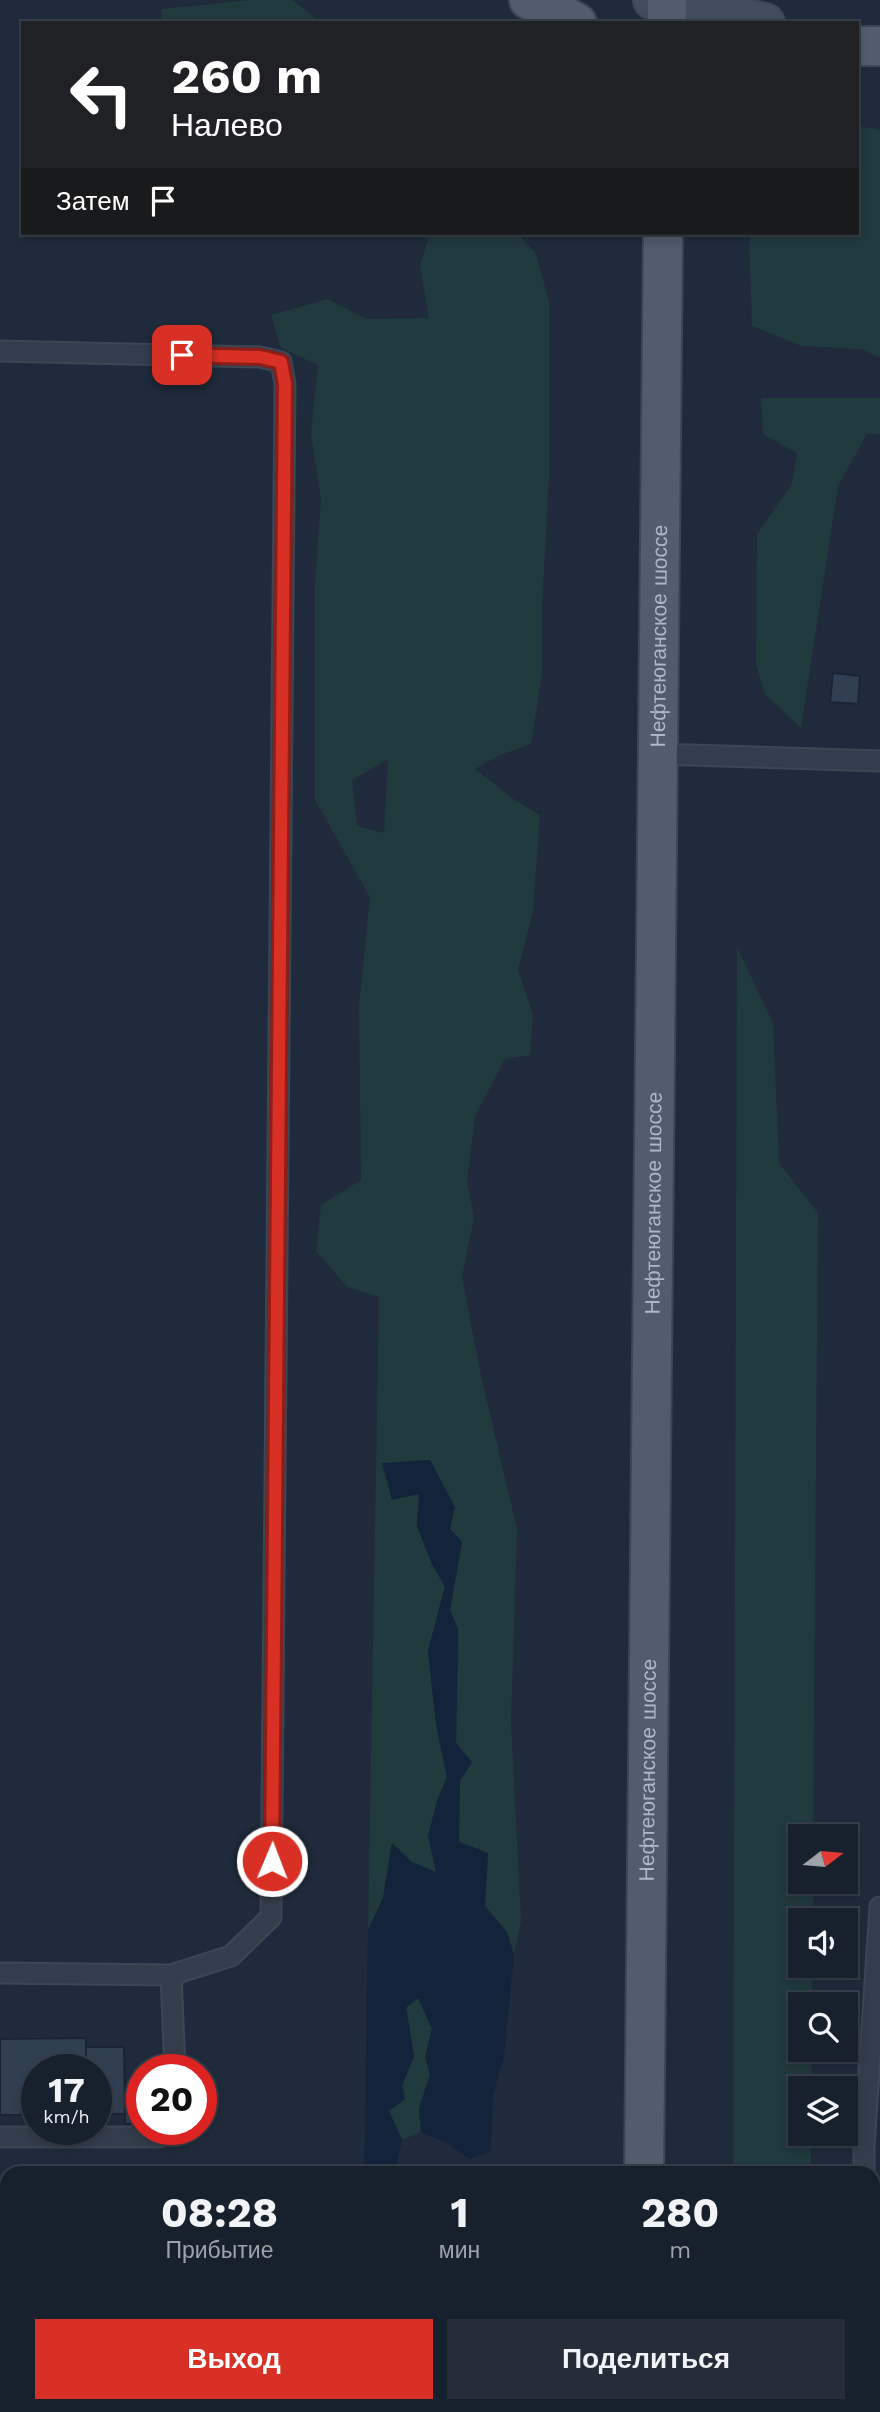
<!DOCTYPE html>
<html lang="ru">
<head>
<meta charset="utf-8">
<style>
  body { margin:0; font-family:"Work Sans",sans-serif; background:#242d39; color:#f1f3f6; height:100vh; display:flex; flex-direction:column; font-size:26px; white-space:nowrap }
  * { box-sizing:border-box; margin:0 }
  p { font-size:23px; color:#9ea3aa }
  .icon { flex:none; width:38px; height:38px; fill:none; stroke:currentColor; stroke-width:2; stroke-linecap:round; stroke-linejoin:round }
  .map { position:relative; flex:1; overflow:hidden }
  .drawer { position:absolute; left:0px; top:2166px; width:880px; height:247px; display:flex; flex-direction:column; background:#17202d; border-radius:21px 21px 0 0; box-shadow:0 4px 10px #0003,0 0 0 2px #363e49 }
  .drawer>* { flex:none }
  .top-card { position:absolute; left:21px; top:21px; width:838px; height:214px; border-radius:0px; box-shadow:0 4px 10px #0003,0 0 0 2px #363e49; background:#202124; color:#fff; overflow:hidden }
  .needle { width:46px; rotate:74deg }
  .tools { position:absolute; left:788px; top:1824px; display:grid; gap:14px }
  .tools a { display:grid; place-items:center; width:70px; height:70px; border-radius:0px; background:#17202d; box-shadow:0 4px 10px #0003,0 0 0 2px #363e49; font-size:35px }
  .speed { position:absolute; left:21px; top:2054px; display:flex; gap:14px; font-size:35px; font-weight:700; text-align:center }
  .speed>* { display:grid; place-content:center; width:91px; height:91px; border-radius:50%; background:#17202d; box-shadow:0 4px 10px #0003,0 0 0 2px #363e49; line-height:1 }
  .speed small { font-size:18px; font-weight:400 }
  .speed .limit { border:10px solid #d22; background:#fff; color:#111 }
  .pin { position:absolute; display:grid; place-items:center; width:60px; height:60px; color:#fff; margin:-30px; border-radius:14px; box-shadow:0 4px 10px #0006 }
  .me { position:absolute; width:77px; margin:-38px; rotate:1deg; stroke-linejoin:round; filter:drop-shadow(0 0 5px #0008) }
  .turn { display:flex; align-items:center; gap:24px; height:147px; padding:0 35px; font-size:32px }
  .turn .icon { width:91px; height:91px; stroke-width:2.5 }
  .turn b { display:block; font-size:49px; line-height:60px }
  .then { display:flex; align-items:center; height:66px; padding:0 35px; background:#0003; gap:14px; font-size:26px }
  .eta { display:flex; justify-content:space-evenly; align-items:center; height:119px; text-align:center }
  .eta b { font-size:42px; font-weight:700; line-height:49px }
  .button { display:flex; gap:14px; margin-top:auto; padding:14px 35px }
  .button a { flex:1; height:80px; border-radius:0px; background:#d93025; color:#fff; font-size:28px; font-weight:700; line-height:80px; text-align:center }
  .button a+a { background:#242d39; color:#f1f3f6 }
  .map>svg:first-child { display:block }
  .green { fill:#213a3d; fill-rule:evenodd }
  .water { fill:#12233a }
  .building { fill:#313f52; stroke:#1b2432; stroke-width:2 }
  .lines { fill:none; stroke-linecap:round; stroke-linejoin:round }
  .lane-casing { stroke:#3d4655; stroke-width:23 }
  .secondary-casing { stroke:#3d4655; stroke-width:42 }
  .primary-casing { stroke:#3d4655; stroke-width:42 }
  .lane { stroke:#333d4c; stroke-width:19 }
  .secondary { stroke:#414c5f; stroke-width:38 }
  .primary { stroke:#515c6c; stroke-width:38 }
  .route-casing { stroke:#8d1f18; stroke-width:18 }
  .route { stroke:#d93025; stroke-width:12 }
  .labels { text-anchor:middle; stroke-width:7; stroke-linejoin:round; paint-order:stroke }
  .street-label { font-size:21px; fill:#aeb8c8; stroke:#192230 }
</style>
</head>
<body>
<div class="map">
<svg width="880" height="2412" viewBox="0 0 880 2412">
  <rect width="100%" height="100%" fill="#1f2b3c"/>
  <g class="green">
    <polygon points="252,0 292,0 322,23 162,23 161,9"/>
    <polygon points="858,126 880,130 880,358 862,349 801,346 752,326 749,233 858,233"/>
    <path d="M 430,233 L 517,233 L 535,252 L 549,301 L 549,476 L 542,607 L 542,674 L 531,744 L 500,755 L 475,769 L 516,801 L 540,815 L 533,911 L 518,970 L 533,1015 L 530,1055 L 505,1059 L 475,1116 L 467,1181 L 474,1218 L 462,1277 L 481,1376 L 517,1529 L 511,1723 L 521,1921 L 514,1955 L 507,1932 L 485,1906 L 488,1853 L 459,1842 L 460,1781 L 456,1743 L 458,1630 L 450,1610 L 462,1542 L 450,1529 L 430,1460 L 382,1464 L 419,1494 L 417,1526 L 432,1564 L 445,1587 L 428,1651 L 436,1724 L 447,1777 L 437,1801 L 436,1873 L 412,1863 L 392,1843 L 383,1898 L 368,1930 L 379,1297 L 347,1287 L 316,1251 L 321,1205 L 361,1180 L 359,1006 L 370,897 L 315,800 L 315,583 L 321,498 L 311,434 L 318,365 L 281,348 L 271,315 L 328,299 L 366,319 L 429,318 L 420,265 ZM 387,760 L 388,761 L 384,833 L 357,826 L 352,780 Z"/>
    <polygon points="761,398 880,398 880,434 867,434 838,486 801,728 765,694 756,665 757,534 792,484 797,453 763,434"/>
    <polygon points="737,947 773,1023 779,1163 818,1213 813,1836 800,1836 800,1881 813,1881 813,1920 800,1920 800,1965 812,1965 812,2004 800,2004 800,2049 812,2049 811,2088 800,2088 800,2133 811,2133 811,2173 733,2173"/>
    <polygon points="418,1997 432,2029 425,2057 430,2075 419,2108 421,2132 402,2140 389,2111 405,2099 402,2086 414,2056 406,2007"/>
  </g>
  <polygon class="water" points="430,1460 455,1507 450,1529 462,1542 450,1610 458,1629 456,1743 472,1762 460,1781 459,1842 488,1853 485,1906 507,1932 514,1955 504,2056 493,2095 491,2152 470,2159 445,2142 421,2132 419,2108 430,2075 425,2057 432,2029 418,1998 406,2008 414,2056 402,2086 405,2099 389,2111 402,2140 396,2167 384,2173 364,2173 368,1930 383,1898 392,1843 412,1862 436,1872 428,1836 437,1801 447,1777 436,1724 428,1651 445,1586 432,1564 417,1526 419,1494 392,1500 382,1463"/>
  <g class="building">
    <polygon points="833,673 860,676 858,704 830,702"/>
    <polygon points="86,2038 86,2070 37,2070 37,2115 0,2115 0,2039"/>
    <polygon points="86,2047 124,2047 125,2114 96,2114 96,2070 86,2070"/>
    <polygon points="125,2083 142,2083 142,2123 125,2124"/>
    <polygon points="0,2271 7,2271 7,2406 333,2406 333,2412 0,2412"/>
  </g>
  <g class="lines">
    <defs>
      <g id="lane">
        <polyline points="0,351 260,357 281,362 285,384 271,1917 231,1956 171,1975 0,1973"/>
        <polyline points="657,754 880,761"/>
        <polyline points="171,1975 175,2070"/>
        <polyline points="0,2137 159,2137 173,2130"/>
        <polyline points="864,2174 864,2147 880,1907"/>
        <polyline points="873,2364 877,2412"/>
        <polyline points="405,2412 405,2406"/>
      </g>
      <polyline id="secondary" points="653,0 765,23"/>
      <g id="primary">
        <polyline points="529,0 544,5 577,23"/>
        <polyline points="667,23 667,0"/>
        <polyline points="858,46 880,46"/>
        <path id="s1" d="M 644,2174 L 663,233"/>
        <polyline points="641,2412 641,2406"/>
      </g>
    </defs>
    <use href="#lane" class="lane-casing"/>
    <use href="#secondary" class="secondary-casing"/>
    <use href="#primary" class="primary-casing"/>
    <use href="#lane" class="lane"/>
    <use href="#secondary" class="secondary"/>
    <use href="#primary" class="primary"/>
  </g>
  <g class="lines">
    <defs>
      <polyline id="route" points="182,355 260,357 281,362 285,384 272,1861"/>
    </defs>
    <use href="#route" class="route-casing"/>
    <use href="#route" class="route"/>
  </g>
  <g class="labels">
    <g class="street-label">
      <text dy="7" stroke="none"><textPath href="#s1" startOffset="1538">Нефтеюганское шоссе</textPath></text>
      <text dy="7" stroke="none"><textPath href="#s1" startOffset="971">Нефтеюганское шоссе</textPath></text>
      <text dy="7" stroke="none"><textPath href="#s1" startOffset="404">Нефтеюганское шоссе</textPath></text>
    </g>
  </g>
</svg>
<div class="tools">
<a><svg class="needle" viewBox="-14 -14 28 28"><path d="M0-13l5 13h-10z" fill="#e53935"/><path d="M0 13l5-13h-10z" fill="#9ea3aa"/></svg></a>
<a><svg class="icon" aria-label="sound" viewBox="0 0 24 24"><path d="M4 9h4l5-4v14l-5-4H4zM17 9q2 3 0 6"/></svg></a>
<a><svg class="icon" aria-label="search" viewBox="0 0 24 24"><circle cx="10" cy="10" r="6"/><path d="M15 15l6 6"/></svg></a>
<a><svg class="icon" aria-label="layers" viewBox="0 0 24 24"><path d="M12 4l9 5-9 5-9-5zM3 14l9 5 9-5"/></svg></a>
</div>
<div class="speed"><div>17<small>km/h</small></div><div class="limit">20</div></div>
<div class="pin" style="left:182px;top:355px;background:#d93025"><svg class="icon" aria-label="arrive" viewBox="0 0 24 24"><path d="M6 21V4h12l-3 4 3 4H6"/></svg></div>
<svg class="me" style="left:272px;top:1861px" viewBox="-20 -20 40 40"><circle r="17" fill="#d93025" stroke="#fff" stroke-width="3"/><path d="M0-11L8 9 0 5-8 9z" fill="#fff"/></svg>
<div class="top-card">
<div class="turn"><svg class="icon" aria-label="left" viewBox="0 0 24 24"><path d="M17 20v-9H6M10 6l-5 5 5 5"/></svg><div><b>260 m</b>Налево</div></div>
<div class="then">Затем<svg class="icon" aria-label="arrive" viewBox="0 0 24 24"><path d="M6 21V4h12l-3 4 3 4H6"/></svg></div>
</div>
<section class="drawer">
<div class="eta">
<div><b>08:28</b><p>Прибытие</p></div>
<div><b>1</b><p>мин</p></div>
<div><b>280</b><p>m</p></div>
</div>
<div class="button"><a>Выход</a><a>Поделиться</a></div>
</section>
</div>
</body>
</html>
